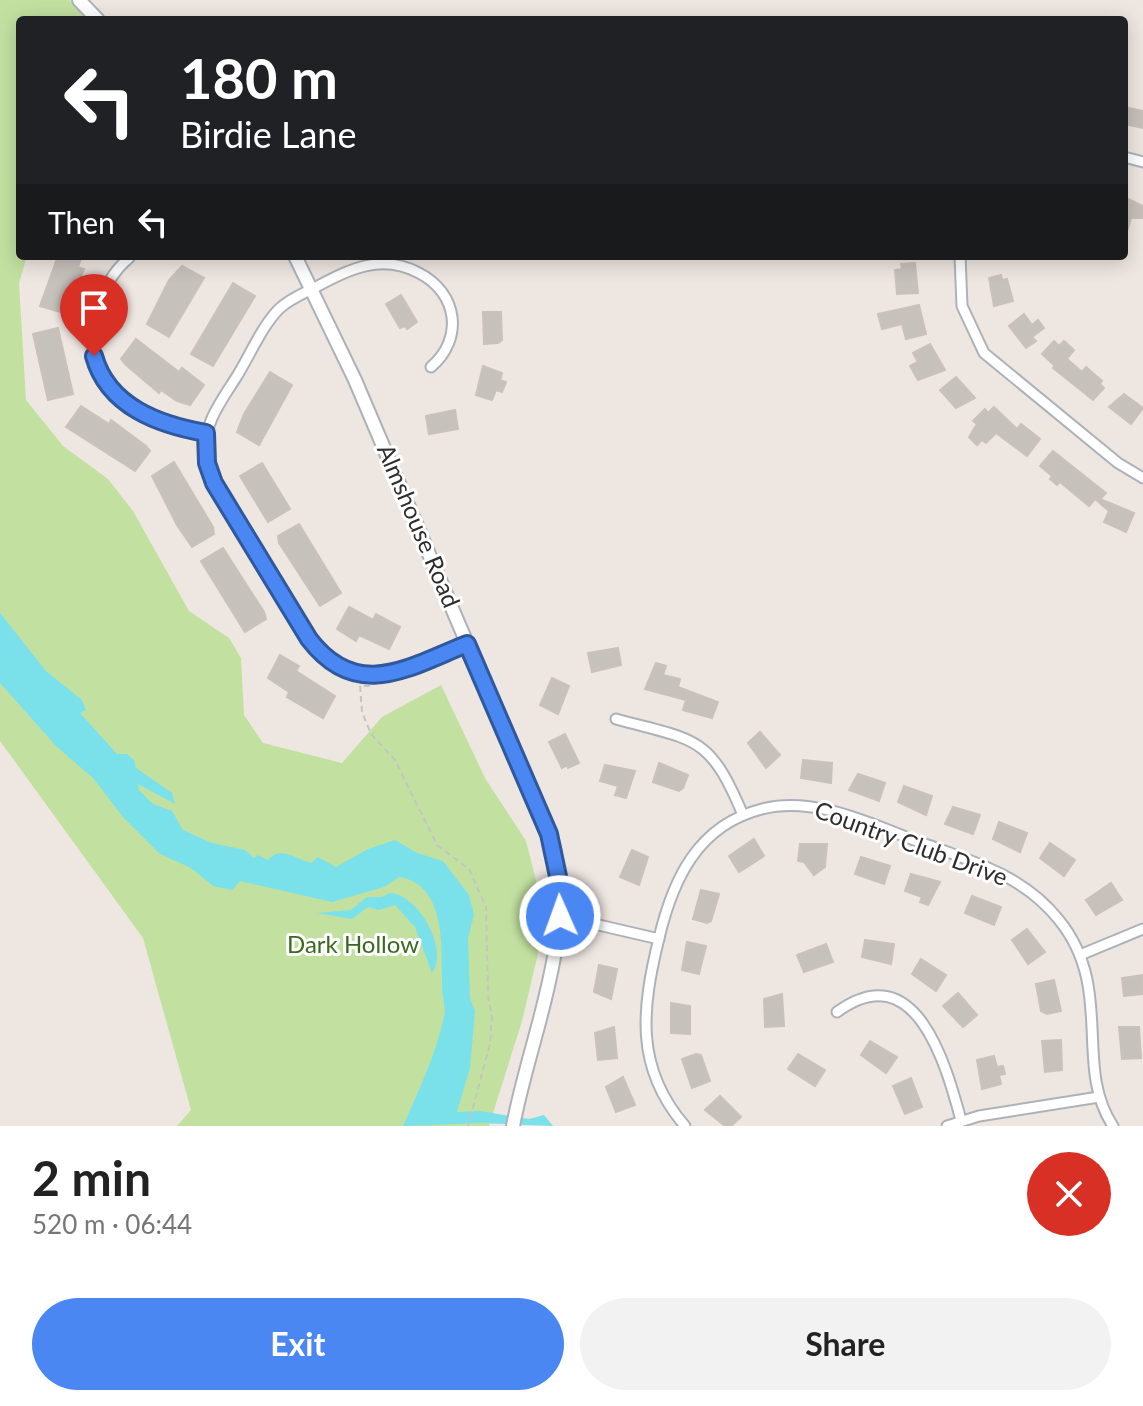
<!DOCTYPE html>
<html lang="en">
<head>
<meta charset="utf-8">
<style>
  body { margin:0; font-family:Lato,sans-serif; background:#f2f2f2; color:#222; height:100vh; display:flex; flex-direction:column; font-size:30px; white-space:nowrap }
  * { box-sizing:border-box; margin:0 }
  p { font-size:26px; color:#767676 }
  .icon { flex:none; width:44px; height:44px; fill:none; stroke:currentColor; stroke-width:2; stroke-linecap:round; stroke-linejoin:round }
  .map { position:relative; height:1126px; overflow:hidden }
  .sheet { display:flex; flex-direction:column; background:#fff; flex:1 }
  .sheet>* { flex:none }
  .guide { position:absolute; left:16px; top:16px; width:1112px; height:244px; border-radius:8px; box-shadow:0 4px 20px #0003; background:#202124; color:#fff; overflow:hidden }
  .pin { position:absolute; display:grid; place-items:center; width:68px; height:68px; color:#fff; margin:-82px -34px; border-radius:50% 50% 50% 0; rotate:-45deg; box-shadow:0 0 8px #0007 }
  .pin .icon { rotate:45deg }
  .me { position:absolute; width:88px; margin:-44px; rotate:358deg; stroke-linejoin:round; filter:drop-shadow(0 0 6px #0008) }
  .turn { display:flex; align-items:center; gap:28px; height:168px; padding:0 32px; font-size:36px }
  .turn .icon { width:104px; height:104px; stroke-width:2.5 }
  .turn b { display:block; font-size:56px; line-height:68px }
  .then { display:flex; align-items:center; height:76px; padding:0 32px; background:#0003; gap:16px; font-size:30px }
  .round { display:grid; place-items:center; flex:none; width:84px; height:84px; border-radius:42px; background:#f2f2f2 }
  .headline { display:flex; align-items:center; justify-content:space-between; height:136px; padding:0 32px }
  h1 { font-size:48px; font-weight:700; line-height:60px }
  .action { display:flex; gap:16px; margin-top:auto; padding:16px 32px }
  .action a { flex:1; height:92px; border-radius:48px; background:#4a87f2; color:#fff; font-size:32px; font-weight:700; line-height:92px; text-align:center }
  .action a+a { background:#f2f2f2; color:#222 }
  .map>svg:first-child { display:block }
  .green { fill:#c2e1a1 }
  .water { fill:#7ae0ea }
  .building { fill:#c7c1bc; stroke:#cac1ba; stroke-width:2 }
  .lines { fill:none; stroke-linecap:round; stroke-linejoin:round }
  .street-casing { stroke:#adb2b9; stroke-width:13 }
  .secondary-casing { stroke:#adb2b9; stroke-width:16 }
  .path { stroke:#c4c4c4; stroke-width:2; stroke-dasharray:6 4; stroke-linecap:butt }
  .street { stroke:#fff; stroke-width:9 }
  .secondary { stroke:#fff; stroke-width:12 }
  .route-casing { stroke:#30589d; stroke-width:20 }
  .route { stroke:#4a87f2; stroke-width:14 }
  .labels { text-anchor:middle; stroke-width:6; stroke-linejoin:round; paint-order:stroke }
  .street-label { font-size:24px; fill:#2d2d2d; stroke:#fff }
  .park-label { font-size:24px; fill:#3b691f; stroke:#fff }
</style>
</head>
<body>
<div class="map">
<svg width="1143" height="1126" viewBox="0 0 1143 1126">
  <rect width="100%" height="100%" fill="#eee6e1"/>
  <polygon class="green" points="0,0 70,0 86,20 20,20 20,256 27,256 19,283 26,400 63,446 108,479 133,511 189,611 229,638 241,658 244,715 263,743 342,763 382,717 441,685 485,778 526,841 546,920 522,1021 489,1126 177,1126 191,1110 143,938 0,741"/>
  <g class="water">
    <path d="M 0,613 L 46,671 L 82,700 L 86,710 L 80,713 L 117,754 L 127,754 L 134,760 L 136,768 L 172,793 L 175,804 L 138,784 L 139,790 L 153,804 L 172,811 L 183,830 L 212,843 L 245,850 L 254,858 L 258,855 L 268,860 C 281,845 296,859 311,863 L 318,857 L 336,867 L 368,849 L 395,840 L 417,853 L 443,861 L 469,895 L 474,915 L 468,938 L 470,998 L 475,1011 L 470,1068 L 457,1112 L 480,1111 L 529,1119 L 544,1115 L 553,1126 L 480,1123 L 403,1126 C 419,1090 435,1056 444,1017 C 446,1006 442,997 442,986 C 441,951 448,885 399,877 L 384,887 L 332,902 L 240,881 L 232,890 L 213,886 L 191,868 L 160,854 L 123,817 L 93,778 L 57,747 L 0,683 Z"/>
    <path d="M 390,893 C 418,894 450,950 432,973 L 415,927 L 395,905 L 379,910 L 368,907 L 352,919 L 317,913 L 351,910 L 367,897 L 382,897 Z"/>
  </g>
  <g class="building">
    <polygon points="1124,107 1143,111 1143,128 1124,124"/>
    <polygon points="1124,197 1143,206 1143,218 1131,218 1126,235"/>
    <polygon points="58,256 82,256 78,267 84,269 64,313 40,306"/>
    <polygon points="915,263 918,293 897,294 895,270 902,269 901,264"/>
    <polygon points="182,266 204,278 169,337 147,324 169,280"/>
    <polygon points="1001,275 1002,280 1007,279 1013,301 994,306 989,278"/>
    <polygon points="233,283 255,296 213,366 191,354"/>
    <polygon points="401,295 417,322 407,329 405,326 400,328 386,304"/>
    <polygon points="919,305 926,334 906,339 902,324 882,329 878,314"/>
    <polygon points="483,312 501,312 502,340 498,343 484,344"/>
    <polygon points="1024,314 1032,325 1038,320 1044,328 1032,337 1036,341 1026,348 1009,326"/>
    <polygon points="58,328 73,394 48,400 33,334"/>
    <polygon points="136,339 179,372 182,368 204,385 190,405 177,401 161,390 159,393 126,365 121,359"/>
    <polygon points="1054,341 1059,346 1064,341 1074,350 1067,359 1082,372 1086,367 1102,381 1100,384 1104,388 1093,400 1053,368 1055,366 1042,354"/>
    <polygon points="930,344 945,370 918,380 910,366 918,362 913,353"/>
    <polygon points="483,366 502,373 500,380 506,382 502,392 496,390 492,400 476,395"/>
    <polygon points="270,372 292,385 259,445 237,432 244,414"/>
    <polygon points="956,377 975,398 956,408 940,390"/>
    <polygon points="1124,394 1143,408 1131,424 1109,407"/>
    <polygon points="81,406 109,424 111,420 146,446 150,451 135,471 66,427"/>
    <polygon points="994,407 1017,429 1021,424 1040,439 1027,456 996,433 986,443 982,440 977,445 969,437 977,424 973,421 985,409 988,413"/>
    <polygon points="455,410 458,429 429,434 426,416"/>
    <polygon points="1053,451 1106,493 1100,499 1134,513 1126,532 1104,522 1109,511 1095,499 1089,506 1060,482 1057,485 1050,479 1052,476 1040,466"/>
    <polygon points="174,462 213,527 214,534 192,547 177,525 152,476"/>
    <polygon points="262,463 290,509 268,522 240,476"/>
    <polygon points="299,524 341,593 320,606 279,543 278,536"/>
    <polygon points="223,548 264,612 266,619 245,632 201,561"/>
    <polygon points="349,607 373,620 376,614 400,627 389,649 359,635 356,641 337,629"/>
    <polygon points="618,648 621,665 592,672 588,653"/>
    <polygon points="280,655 299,666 296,671 335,696 323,718 287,697 289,692 268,678"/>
    <polygon points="656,663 666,666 663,675 680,679 678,687 718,702 712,718 683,710 686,700 645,689"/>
    <polygon points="552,678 569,686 558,714 540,705"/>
    <polygon points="760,732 780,755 766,768 748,743"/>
    <polygon points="565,734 579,763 568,768 567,765 562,768 549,742"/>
    <polygon points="803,760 832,763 831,783 801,778"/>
    <polygon points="659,763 688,775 683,788 679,791 653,782"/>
    <polygon points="605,765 635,771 626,798 615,795 618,786 600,781"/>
    <polygon points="858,774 885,783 879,801 849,790"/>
    <polygon points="904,786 932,796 926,815 898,802"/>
    <polygon points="953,807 980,815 973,834 945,824"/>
    <polygon points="999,822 1027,833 1020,852 993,839"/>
    <polygon points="754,839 764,856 739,872 729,856"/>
    <polygon points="1050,843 1075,860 1064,876 1040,858"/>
    <polygon points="800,844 827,844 825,867 814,875 804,862 798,861"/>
    <polygon points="632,850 648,857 639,885 620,877"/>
    <polygon points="861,857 890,866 884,884 855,874"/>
    <polygon points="911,874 940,882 928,905 920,902 922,897 905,891"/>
    <polygon points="1111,883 1122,900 1096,915 1086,900"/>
    <polygon points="701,890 719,894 711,921 707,923 693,919"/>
    <polygon points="972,896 1001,907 994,925 965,913"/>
    <polygon points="1027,929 1045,952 1028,964 1012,940"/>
    <polygon points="865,940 894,944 891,964 862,957"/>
    <polygon points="687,942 706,946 699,974 682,970"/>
    <polygon points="826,944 833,962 804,972 797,955"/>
    <polygon points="921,959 946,975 936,991 912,974"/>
    <polygon points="599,965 617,969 611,999 594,992"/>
    <polygon points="1143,975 1143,994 1124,996 1122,978"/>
    <polygon points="1054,980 1061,1011 1047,1014 1041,1011 1036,984"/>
    <polygon points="958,993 977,1015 963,1027 943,1006"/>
    <polygon points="782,994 784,1026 765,1027 764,999"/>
    <polygon points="671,1003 690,1006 690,1034 671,1033"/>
    <polygon points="614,1027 617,1058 598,1060 595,1033"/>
    <polygon points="1119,1027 1139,1027 1141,1058 1122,1059"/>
    <polygon points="1061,1040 1062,1070 1045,1072 1042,1041"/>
    <polygon points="870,1041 897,1057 886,1073 861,1055"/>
    <polygon points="696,1054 701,1055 710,1081 692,1088 682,1059"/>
    <polygon points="798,1054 825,1070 815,1086 788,1069"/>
    <polygon points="994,1056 997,1067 1003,1066 1005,1074 999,1075 1001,1084 982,1089 977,1060"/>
    <polygon points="623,1077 635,1105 616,1112 606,1087"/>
    <polygon points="911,1078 922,1107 905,1114 893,1086"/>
    <polygon points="720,1096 741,1117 731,1126 725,1126 705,1110"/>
  </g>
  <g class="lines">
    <defs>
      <g id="street">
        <polyline points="1124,157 1143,162"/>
        <polyline points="960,256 962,306 984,353 1118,463 1143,478"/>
        <path d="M 129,258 C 112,272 103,290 97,310 C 80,360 116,408 164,425 C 177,430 192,431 206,433"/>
        <path d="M 431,367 C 464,339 458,293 419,273 C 381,253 350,269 316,287 C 304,293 289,299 279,309 C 262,326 250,355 237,376 C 222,400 203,423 206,453 C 210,493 285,600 309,639 C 356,702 409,667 467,644"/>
        <path d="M 616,719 C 696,741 709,734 743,815"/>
        <polyline points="560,916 659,939"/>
        <polyline points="1080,955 1143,929"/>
        <path d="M 837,1012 C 916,954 946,1065 961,1120"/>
        <path d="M 685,1126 C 634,1067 642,1008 659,938 C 673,879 698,825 762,809 C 817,795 874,826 925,844 C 975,862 1024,876 1059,920 C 1115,989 1073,1066 1113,1126"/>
        <polyline points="947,1126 979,1116 1099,1097"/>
      </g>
      <g id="secondary">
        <polyline points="79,0 98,20"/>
        <path d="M 295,256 L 355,380 L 554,848 C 574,945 531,1032 513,1126"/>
      </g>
    </defs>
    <use href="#street" class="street-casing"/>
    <use href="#secondary" class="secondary-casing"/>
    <polyline class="path" points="370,686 360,686 362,712 371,734 395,760 437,845 469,869 486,907 488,995 492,1017 490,1044 468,1126"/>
    <use href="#street" class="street"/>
    <use href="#secondary" class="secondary"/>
  </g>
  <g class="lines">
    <defs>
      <path id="route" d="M 94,356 C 108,407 160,425 206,433 L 207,463 L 214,483 L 309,639 C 357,702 409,667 467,644 L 549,834 L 559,881 L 560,916"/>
    </defs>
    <use href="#route" class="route-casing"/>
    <use href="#route" class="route"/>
  </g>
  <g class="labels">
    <g class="street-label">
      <text transform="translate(418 526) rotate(67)" y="8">Almshouse Road</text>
      <text transform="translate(911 844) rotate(20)" y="8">Country Club Drive</text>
    </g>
    <g class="park-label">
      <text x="353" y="953">Dark Hollow</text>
    </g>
  </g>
</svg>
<div class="pin" style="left:94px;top:356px;background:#d93025"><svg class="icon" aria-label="arrive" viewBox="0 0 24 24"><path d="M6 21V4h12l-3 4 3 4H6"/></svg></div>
<svg class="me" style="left:560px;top:916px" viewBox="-20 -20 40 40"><circle r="17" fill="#4a87f2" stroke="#fff" stroke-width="3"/><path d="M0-11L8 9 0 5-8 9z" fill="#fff"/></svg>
<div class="guide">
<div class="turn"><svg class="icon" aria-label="left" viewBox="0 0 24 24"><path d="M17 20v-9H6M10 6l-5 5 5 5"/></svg><div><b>180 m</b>Birdie Lane</div></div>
<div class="then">Then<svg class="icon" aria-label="left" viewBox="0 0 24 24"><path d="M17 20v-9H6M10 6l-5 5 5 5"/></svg></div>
</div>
</div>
<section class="sheet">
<div class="headline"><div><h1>2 min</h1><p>520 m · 06:44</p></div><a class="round" style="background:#d93025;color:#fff"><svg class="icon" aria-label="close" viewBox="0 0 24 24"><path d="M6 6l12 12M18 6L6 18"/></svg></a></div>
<div class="action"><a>Exit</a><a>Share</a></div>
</section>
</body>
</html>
